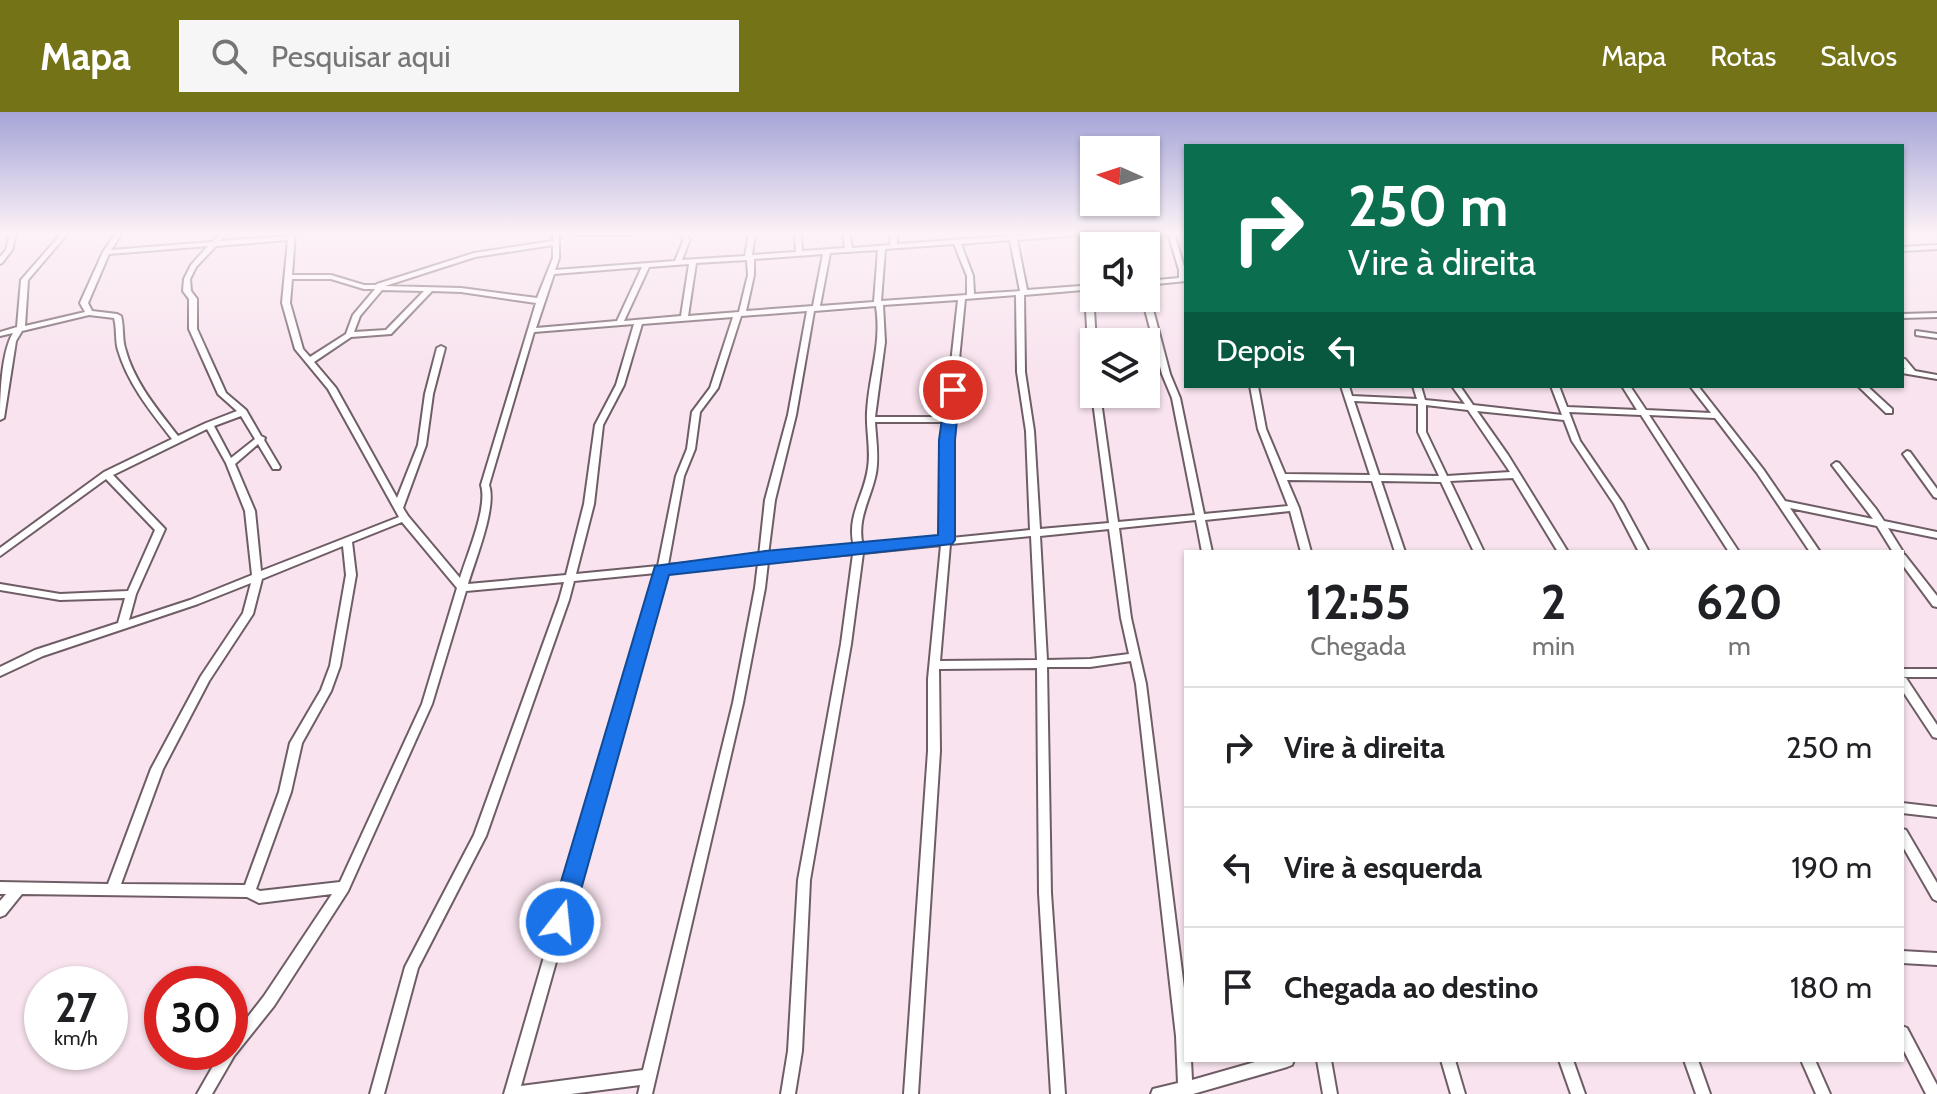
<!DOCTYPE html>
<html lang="pt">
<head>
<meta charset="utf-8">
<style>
  body { margin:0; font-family:Cabin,sans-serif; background:#f6f6f6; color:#202124; height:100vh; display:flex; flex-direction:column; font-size:30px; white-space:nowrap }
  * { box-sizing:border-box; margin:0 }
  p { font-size:26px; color:#757577 }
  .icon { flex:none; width:44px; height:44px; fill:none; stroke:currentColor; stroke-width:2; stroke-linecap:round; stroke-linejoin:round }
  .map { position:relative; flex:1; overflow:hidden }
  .drawer { position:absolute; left:1184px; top:438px; width:720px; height:512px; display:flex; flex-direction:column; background:#fff; border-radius:0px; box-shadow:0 2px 6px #0004 }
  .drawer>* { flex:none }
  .guide { position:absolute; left:1184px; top:32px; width:720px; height:244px; border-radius:0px; box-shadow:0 2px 6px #0004; background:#0b6e4f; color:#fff; overflow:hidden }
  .needle { width:52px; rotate:273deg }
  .fabs { position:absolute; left:1080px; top:24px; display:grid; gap:16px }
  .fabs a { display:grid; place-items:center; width:80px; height:80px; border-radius:0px; background:#fff; box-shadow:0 2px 6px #0004; font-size:40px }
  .speed { position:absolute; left:24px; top:854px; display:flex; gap:16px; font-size:40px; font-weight:700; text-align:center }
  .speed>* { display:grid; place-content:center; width:104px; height:104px; border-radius:50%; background:#fff; box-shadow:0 2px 6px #0004; line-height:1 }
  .speed small { font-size:20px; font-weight:400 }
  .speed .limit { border:12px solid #d22; background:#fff; color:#111 }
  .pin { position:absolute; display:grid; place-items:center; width:68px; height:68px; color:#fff; margin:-34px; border:4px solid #fff; border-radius:50%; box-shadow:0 2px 8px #0007 }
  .me { position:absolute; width:88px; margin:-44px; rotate:16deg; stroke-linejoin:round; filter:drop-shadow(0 0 6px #0008) }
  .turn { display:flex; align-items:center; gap:28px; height:168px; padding:0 32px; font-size:36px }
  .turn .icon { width:104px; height:104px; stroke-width:2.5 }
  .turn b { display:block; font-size:56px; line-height:68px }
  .then { display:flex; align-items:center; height:76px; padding:0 32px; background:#0003; gap:16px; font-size:30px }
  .eta { display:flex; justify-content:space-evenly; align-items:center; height:136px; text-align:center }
  .eta b { font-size:48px; font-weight:700; line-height:56px }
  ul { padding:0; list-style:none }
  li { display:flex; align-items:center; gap:24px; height:120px; padding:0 32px; border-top:2px solid #e0e0e0 }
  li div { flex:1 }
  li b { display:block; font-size:30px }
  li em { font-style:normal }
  header { display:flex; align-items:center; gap:48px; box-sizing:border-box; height:112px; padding:0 40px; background:#757318; color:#fff }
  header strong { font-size:38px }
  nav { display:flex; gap:44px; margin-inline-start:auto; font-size:28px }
  .search { width:560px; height:72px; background:#f6f6f6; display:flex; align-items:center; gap:20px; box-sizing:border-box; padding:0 28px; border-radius:0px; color:#757577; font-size:30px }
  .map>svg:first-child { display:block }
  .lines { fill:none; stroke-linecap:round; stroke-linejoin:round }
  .street-casing { stroke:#6f5d66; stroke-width:4 }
  .street { fill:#fff; fill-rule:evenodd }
  .route { fill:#1a73e8; stroke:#114b97; stroke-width:2 }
</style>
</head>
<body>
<header>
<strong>Mapa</strong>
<div class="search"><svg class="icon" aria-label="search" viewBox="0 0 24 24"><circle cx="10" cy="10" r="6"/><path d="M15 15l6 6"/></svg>Pesquisar aqui</div>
<nav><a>Mapa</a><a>Rotas</a><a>Salvos</a></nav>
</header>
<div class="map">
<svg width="1937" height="982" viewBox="0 0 1937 982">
  <rect width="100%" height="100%" fill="#f8e3ee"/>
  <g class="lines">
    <defs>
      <g id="street">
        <polygon points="10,121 16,121 12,138 2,151 0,152 0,145 6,138"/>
        <path d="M 62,121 L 68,121 L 28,168 L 25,214 L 85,200 L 80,191 L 103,140 L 116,121 L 122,121 L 111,138 L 212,130 L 221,121 L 227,121 L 220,129 L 288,124 L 289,121 L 295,121 L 292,163 L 331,163 L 364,173 L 376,173 L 377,172 L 474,141 L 553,129 L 553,121 L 559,121 L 559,146 L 555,158 L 675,149 L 684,127 L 677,121 L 684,121 L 690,127 L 682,148 L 745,144 L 749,121 L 755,121 L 752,143 L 796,140 L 795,121 L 801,121 L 802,139 L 845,136 L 843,121 L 849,121 L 852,136 L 890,133 L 891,121 L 897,121 L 897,132 L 1054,121 L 1081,121 L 1078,123 L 1017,128 L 1027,178 L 1094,173 L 1094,177 L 1090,177 L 1094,198 L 1096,230 L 1094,230 L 1094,270 L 1090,268 L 1086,198 L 1083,178 L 1024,183 L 1025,260 L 1034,319 L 1040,417 L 1109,411 L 1092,282 L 1094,280 L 1094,282 L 1100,282 L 1118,410 L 1195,403 L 1172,286 L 1162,262 L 1142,186 L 1146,186 L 1146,184 L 1150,186 L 1170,262 L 1180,286 L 1204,402 L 1288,394 L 1258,317 L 1250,274 L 1258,274 L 1266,317 L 1285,362 L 1370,363 L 1341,274 L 1349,274 L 1352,284 L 1417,287 L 1413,274 L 1421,274 L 1425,288 L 1465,292 L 1452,274 L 1460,274 L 1473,293 L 1562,303 L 1551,274 L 1559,274 L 1567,295 L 1637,298 L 1622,274 L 1630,274 L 1646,298 L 1711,301 L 1690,274 L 1698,274 L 1763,357 L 1785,389 L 1873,407 L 1832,353 L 1836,350 L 1839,351 L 1876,397 L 1884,409 L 1937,420 L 1937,426 L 1888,416 L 1903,440 L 1893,440 L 1877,414 L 1790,396 L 1820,440 L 1810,440 L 1757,361 L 1715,306 L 1649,303 L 1739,440 L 1729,440 L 1641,303 L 1569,300 L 1580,329 L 1623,392 L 1649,440 L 1639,440 L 1614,392 L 1572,329 L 1564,308 L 1477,299 L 1508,343 L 1568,440 L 1558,440 L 1513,366 L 1450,369 L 1484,440 L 1474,440 L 1441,370 L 1381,369 L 1405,440 L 1395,440 L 1372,369 L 1287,368 L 1299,396 L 1311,440 L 1301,440 L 1290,399 L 1205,408 L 1212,440 L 1202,440 L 1196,408 L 1119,416 L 1131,506 L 1146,572 L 1186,892 L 1186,948 L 1191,948 L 1192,968 L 1262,948 L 1294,948 L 1292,953 L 1287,955 L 1193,982 L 1151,982 L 1153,977 L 1178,971 L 1176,924 L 1136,572 L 1131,549 L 1090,555 L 1047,555 L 1051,781 L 1065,982 L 1051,982 L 1039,781 L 1037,556 L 939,557 L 940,639 L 918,982 L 904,982 L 928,639 L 928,567 L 941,433 L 863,441 L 851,532 L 810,768 L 802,939 L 795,982 L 781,982 L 788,939 L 798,768 L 841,532 L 853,442 L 768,450 L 765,476 L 743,591 L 652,982 L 638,982 L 640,973 L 571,982 L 504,982 L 656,461 L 574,469 L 569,488 L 486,724 L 418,856 L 384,982 L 370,982 L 405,855 L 474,723 L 559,488 L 564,470 L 466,479 L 432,592 L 348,779 L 274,894 L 234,944 L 212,982 L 197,982 L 221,940 L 230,940 L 230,928 L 264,884 L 332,782 L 259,791 L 247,785 L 22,782 L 5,803 L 0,805 L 0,789 L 6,782 L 0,782 L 0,770 L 108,772 L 151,657 L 201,564 L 243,501 L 251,471 L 198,492 L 43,544 L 0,564 L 0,555 L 35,538 L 118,511 L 125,486 L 60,488 L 0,478 L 0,472 L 60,482 L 128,479 L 155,418 L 106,367 L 0,444 L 0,436 L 104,360 L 172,327 C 151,300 128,272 118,238 C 115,228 117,217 114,206 L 89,203 L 22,219 L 16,229 L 4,306 L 0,308 C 0,285 1,241 13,221 L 0,224 L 0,220 L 17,215 L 21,168 ZM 288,128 L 282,191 L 295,237 L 328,277 L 399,405 L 261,459 L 255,399 L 235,352 L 258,332 L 273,357 L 279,357 L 280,355 L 264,328 L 265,326 L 261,324 L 246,298 L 226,281 L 197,217 L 197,187 L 191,179 L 190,167 L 196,155 L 216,134 ZM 1010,128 L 1020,179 L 974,182 L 973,164 L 961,132 ZM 954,132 L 967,164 L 967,183 L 881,189 L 885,137 ZM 553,133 L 553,146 L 537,186 L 461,176 L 385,174 L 475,145 ZM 208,134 L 191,153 L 184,167 L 183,179 L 189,187 L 189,217 L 218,282 L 237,299 L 206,311 L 178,324 C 157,297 134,270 125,236 C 122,225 124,215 121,204 L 117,202 L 92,199 L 88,191 L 109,142 ZM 878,138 L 874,190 L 820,194 L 830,141 ZM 823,142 L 813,194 L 746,199 L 754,163 L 754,147 ZM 747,148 L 748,163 L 739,200 L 688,204 L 696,151 ZM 689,152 L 681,204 L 624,209 L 649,155 ZM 642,155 L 617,209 L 536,216 L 554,162 ZM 292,167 L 331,167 L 364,177 L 375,177 L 353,203 L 346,222 L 310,245 L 303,237 L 290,191 ZM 382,178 L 424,179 L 386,218 L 354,220 L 360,204 ZM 432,179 L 461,180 L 536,191 L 481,373 C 488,395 467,443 460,466 L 408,404 L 403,396 L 426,333 L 433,282 L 445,236 L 441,234 L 437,236 L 425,282 L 418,333 L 397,386 L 336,276 L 314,250 L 351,225 L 391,222 ZM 1016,183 L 1017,260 L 1026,319 L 1030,418 L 951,426 L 951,328 L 965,187 ZM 958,188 L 945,305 L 875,305 L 885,230 L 883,193 ZM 876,194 C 882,233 869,262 867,300 C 866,319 871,338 868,356 C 864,385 846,404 854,435 L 768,443 L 775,388 L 796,303 L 814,199 ZM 807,199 L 788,303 L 765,388 L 759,444 L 668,453 L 684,364 L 695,337 L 700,300 L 718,276 L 741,204 ZM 733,205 L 710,276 L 692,300 L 687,337 L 676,364 L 658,454 L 576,462 L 594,392 L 603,313 L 624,273 L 642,212 ZM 634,212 L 616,273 L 595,313 L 584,392 L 566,463 L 468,472 C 475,448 497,395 489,373 L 534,220 ZM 1354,289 L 1418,292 L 1418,320 L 1439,364 L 1379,363 ZM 1426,293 L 1468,298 L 1510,360 L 1447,364 L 1426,320 ZM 241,304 L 255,327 L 231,346 L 214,314 ZM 875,310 L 945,310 L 943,328 L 941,427 L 863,434 C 856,407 871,387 876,361 C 879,344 876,327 875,310 ZM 207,317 L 226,351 L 245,399 L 252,463 L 190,488 L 129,508 L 136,482 L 165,417 L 113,363 ZM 402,410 L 457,476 L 422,592 L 340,770 L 260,779 L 256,777 L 291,680 L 302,631 L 331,579 L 340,554 L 356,463 L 352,430 ZM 1109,417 L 1121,506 L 1129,542 L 1090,547 L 1047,548 L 1040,424 ZM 1031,424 L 1037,548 L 940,549 L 950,432 ZM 343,434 L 346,463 L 330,554 L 321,578 L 290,631 L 279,680 L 245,773 L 121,772 L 163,657 L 209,569 L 253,502 L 262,467 ZM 758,451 L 755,476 L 733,591 L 643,958 L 521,974 L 666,460 Z"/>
        <polygon points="572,121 631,121 628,123 575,123"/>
        <polygon points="1117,121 1123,121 1127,134 1121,134"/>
        <polygon points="1168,121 1174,121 1185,158 1186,169 1146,173 1146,169 1179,166 1179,158"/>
        <polygon points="1937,133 1937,137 1902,139 1902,135"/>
        <polygon points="1937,201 1937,205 1902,206 1902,202"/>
        <polygon points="1916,219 1937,222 1937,226 1916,223"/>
        <polygon points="1902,247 1905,247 1915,259 1937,263 1937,267 1902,261 1902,257 1905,257 1902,254"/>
        <polygon points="1858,274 1867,274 1892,297 1892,301 1886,301"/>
        <polygon points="1907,339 1910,340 1937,377 1937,386 1934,385 1903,342"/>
        <polygon points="1902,442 1905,443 1937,484 1937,495 1933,494 1902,452"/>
        <polygon points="1902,557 1937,557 1937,565 1902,565 1906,566 1937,613 1937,626 1933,625 1902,578"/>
        <polygon points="1902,691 1937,695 1937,705 1902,701"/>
        <polygon points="1902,717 1906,718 1937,771 1937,789 1933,787 1902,733"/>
        <polygon points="1902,839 1937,841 1937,853 1902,851"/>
        <polygon points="1902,914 1907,916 1937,973 1937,982 1926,982 1902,935"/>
        <polygon points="1317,948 1331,948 1337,982 1323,982"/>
        <polygon points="1441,948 1455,948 1465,982 1451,982"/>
        <polygon points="1559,948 1573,948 1585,982 1571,982"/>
        <polygon points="1684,948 1698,948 1710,982 1696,982"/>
        <polygon points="1801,948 1815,948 1830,982 1816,982"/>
      </g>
    </defs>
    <use href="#street" class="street-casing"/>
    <use href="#street" class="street"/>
  </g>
  <linearGradient id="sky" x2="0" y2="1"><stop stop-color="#a5a4d7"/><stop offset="0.47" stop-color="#fcf2f7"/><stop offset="1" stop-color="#fcf2f7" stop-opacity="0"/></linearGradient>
  <rect width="1937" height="258" fill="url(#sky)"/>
  <polygon class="route" points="953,273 960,278 955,328 955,428 952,432 669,463 572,810 569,818 560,821 552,818 549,810 655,454 765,439 938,423 939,328 946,278"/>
</svg>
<div class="fabs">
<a><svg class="needle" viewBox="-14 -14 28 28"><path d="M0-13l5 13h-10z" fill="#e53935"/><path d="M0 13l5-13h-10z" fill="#757577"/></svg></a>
<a><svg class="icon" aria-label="sound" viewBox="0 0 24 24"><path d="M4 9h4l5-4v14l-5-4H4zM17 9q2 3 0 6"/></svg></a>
<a><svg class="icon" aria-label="layers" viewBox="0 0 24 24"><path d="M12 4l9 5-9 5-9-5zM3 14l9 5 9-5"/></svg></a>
</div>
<div class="speed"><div>27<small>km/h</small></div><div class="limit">30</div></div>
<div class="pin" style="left:953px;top:278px;background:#d93025"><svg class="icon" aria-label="arrive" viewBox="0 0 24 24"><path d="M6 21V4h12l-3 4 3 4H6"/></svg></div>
<svg class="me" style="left:560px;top:810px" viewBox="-20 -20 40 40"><circle r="17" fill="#1a73e8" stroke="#fff" stroke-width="3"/><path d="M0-11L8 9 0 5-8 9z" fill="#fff"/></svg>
<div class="guide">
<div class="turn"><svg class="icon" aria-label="right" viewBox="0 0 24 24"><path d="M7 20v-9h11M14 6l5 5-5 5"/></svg><div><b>250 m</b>Vire à direita</div></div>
<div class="then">Depois<svg class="icon" aria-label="left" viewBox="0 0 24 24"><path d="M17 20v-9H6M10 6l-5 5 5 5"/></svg></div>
</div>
<section class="drawer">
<div class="eta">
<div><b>12:55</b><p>Chegada</p></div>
<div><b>2</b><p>min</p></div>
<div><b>620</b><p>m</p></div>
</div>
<ul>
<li><svg class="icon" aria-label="right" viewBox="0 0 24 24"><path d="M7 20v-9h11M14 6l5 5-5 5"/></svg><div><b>Vire à direita</b></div><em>250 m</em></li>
<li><svg class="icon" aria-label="left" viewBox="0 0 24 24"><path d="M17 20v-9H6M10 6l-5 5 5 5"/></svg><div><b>Vire à esquerda</b></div><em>190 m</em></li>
<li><svg class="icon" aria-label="arrive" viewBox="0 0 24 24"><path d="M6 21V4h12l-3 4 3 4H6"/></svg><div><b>Chegada ao destino</b></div><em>180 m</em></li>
</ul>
</section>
</div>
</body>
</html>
